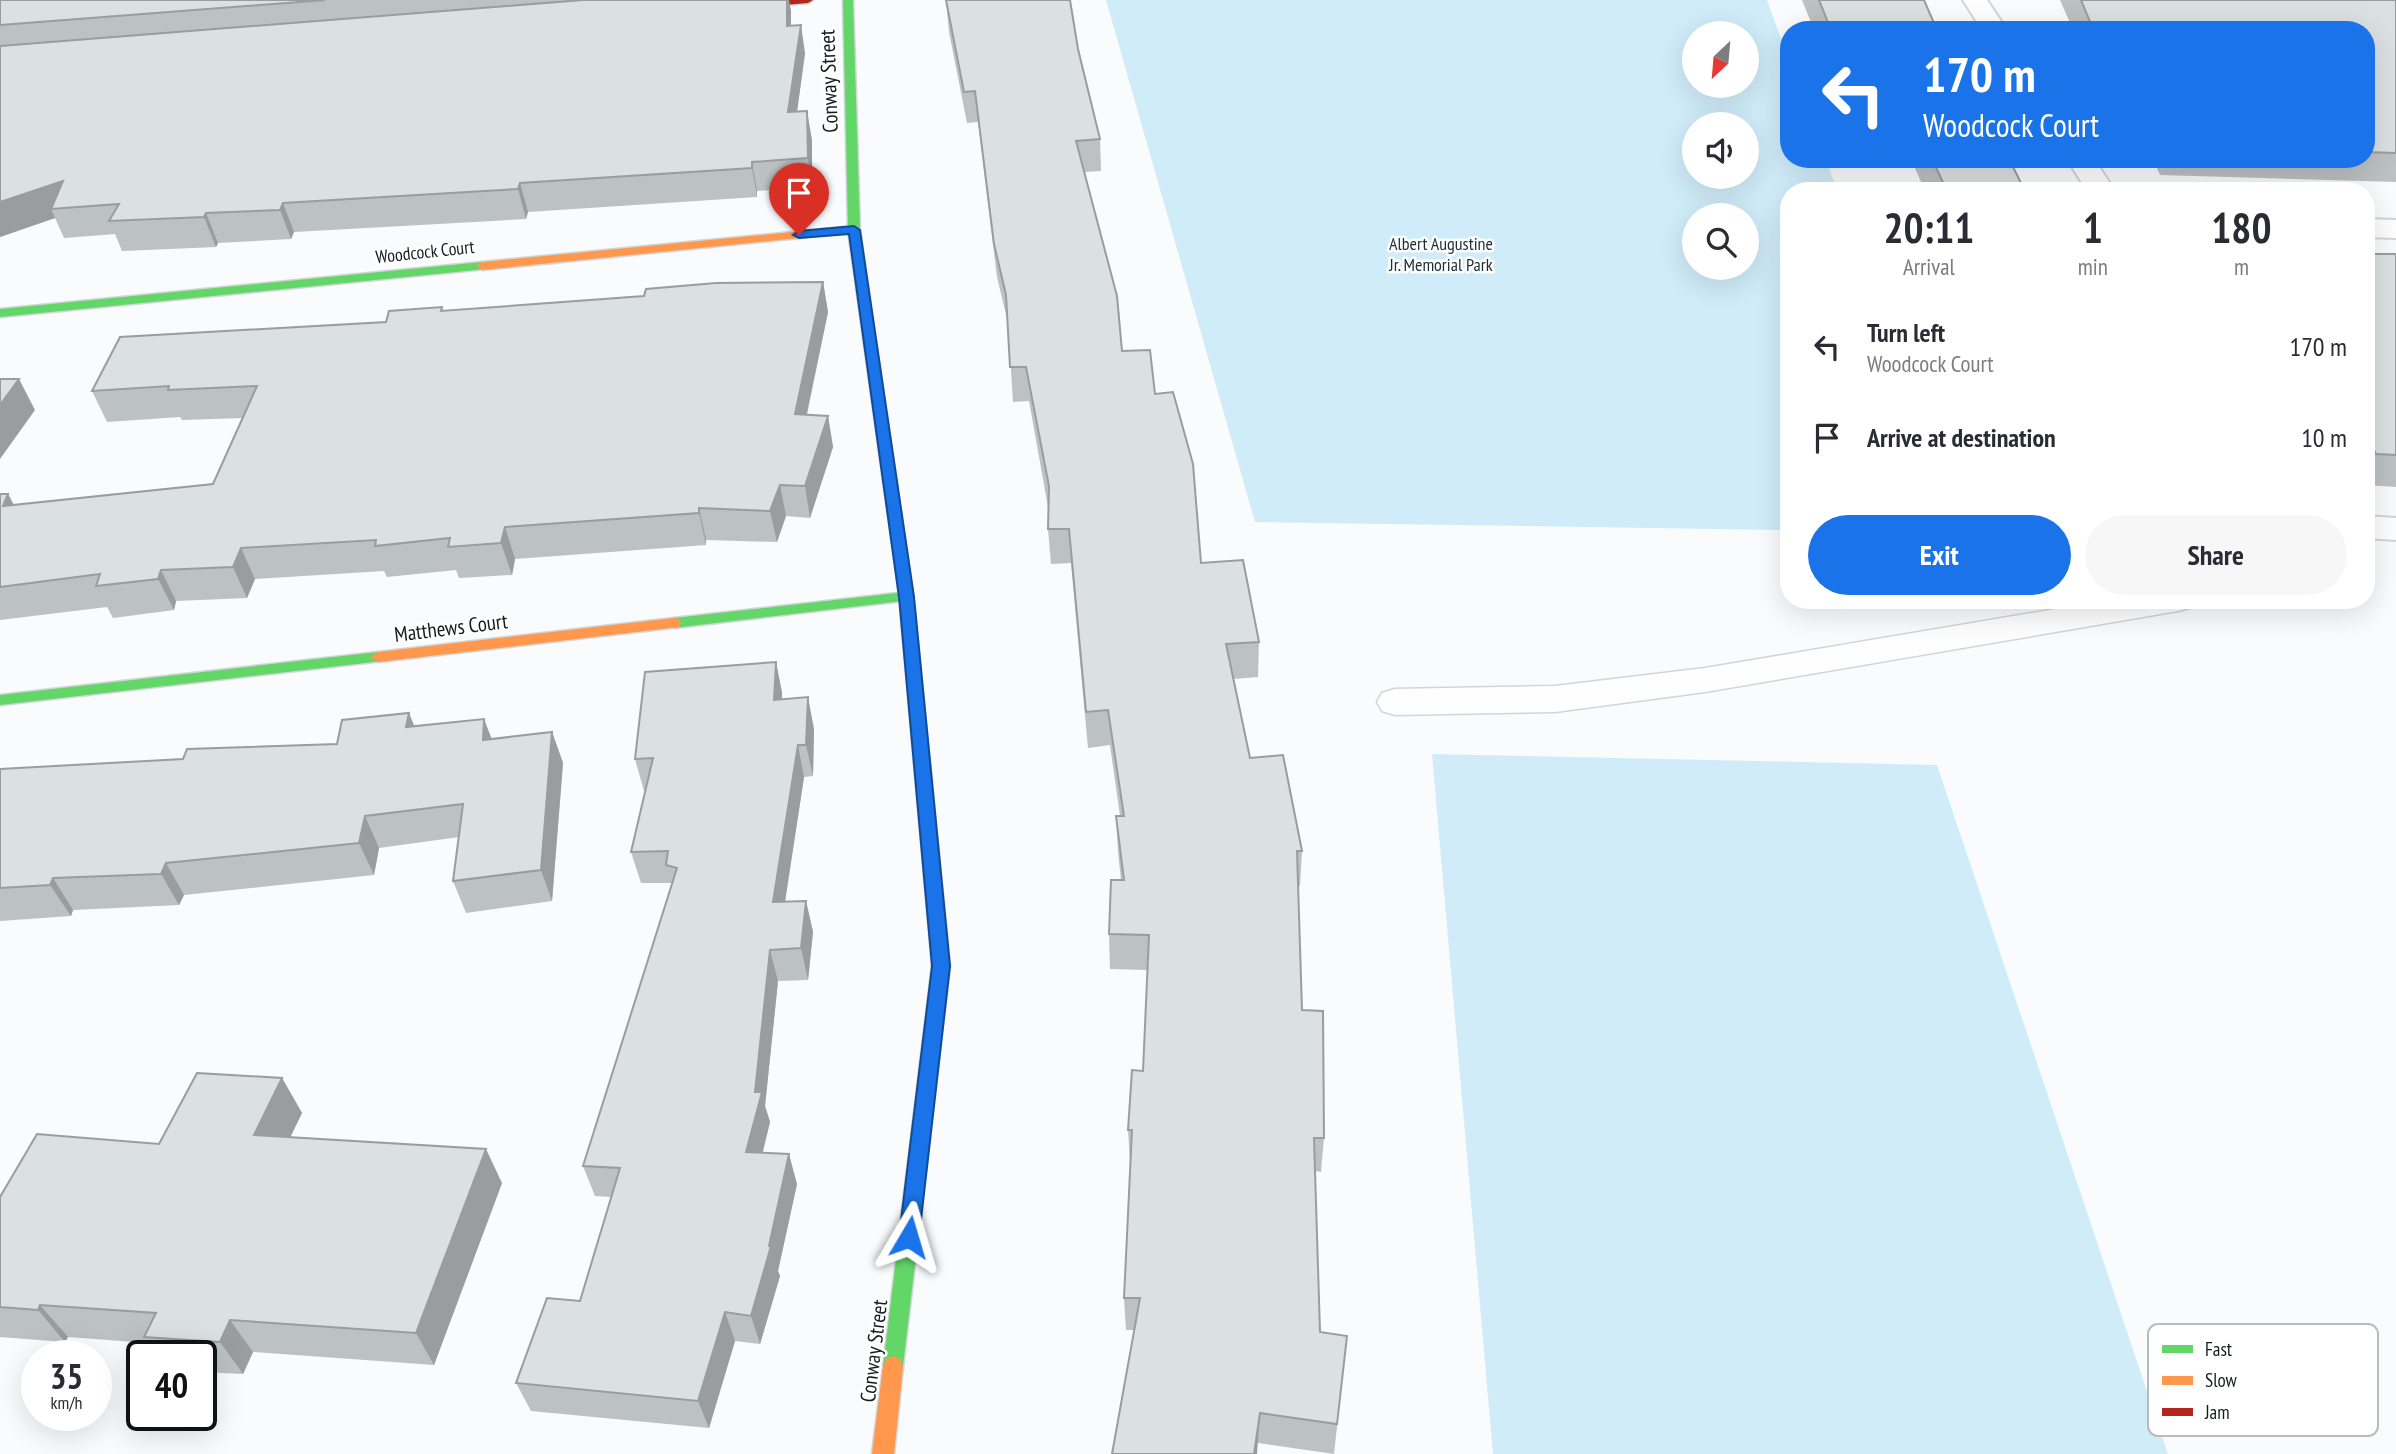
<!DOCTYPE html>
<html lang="en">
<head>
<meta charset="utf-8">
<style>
  body { margin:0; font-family:"PT Sans Narrow",sans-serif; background:#f7f7f7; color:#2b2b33; height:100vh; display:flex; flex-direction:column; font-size:26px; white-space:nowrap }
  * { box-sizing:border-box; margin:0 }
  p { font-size:23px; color:#7c7c81 }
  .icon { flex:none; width:38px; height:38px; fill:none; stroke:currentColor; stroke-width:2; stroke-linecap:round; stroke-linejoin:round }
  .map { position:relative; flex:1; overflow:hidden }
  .details { position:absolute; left:1780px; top:182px; width:595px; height:427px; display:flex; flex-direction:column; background:#fff; border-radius:28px; box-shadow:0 7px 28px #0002 }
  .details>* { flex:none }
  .hud { position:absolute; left:1780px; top:21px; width:595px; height:147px; border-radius:28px; box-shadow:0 7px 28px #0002; background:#1a73e8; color:#fff; overflow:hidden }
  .needle { width:46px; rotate:206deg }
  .buttons { position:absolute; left:1682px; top:21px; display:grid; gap:14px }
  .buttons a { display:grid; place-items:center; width:77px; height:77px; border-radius:50%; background:#fff; box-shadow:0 7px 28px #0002; font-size:35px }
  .speed { position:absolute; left:21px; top:1340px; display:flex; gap:14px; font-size:35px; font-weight:700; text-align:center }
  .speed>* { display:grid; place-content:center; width:91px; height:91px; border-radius:50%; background:#fff; box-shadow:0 7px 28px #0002; line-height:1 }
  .speed small { font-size:18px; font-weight:400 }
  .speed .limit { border:4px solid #111; border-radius:10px; background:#fff; color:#111 }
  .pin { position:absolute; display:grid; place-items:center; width:60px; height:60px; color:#fff; margin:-72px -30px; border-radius:50% 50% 50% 0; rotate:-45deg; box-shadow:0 0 7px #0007 }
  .pin .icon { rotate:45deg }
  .me { position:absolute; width:77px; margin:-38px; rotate:7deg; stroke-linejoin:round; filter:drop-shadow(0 0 5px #0008) }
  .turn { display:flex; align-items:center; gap:24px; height:147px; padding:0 28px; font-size:32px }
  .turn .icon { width:91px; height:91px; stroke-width:2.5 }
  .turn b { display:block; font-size:49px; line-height:60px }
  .eta { display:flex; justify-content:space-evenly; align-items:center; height:119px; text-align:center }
  .eta b { font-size:42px; font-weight:800; line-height:49px }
  .primary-button { display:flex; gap:14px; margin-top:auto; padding:14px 28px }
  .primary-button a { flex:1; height:80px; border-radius:42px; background:#1a73e8; color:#fff; font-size:28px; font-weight:800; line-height:80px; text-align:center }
  .primary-button a+a { background:#f7f7f7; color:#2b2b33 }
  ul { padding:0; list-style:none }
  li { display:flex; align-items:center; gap:21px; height:91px; padding:0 28px }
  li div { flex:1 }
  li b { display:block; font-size:26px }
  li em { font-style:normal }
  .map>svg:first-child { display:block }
  .green { fill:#d0ecf9; fill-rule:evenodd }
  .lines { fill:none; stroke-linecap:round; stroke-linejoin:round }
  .lane-casing { stroke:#d1d6d8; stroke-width:3 }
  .street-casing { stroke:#d1d6d8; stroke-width:4 }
  .fast-casing { stroke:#d1d6d8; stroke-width:3 }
  .slow-casing { stroke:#d1d6d8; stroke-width:3 }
  .jam-casing { stroke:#d1d6d8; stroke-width:3 }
  .lane { fill:#fefeff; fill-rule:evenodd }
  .street { fill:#fefeff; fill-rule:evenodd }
  .fast { fill:#63d668; fill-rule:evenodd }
  .slow { fill:#ff974d; fill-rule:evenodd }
  .jam { fill:#b3261e; fill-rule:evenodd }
  .wall { fill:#bcc1c2 }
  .shaded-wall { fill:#999d9e }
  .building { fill:#dbe0e2; stroke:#999d9e; stroke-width:2 }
  .route { fill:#1a73e8; stroke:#114b97; stroke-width:2 }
  .labels { text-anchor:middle; stroke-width:5; stroke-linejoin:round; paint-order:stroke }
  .far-park-label { font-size:18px; fill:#1b2e37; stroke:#fff }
  .far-street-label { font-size:18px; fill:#151b1e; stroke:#fff }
  .street-label { font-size:21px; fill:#151b1e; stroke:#fff }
  .key { fill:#fff; stroke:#b9bbbc; stroke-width:2 }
  .key-label { font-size:19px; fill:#151b1e }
</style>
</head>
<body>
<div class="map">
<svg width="2396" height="1454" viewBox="0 0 2396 1454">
  <rect width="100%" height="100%" fill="#f9fbfc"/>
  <g class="green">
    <path d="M 1106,0 L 1767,0 L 1788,58 L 1788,159 L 1826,159 L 1837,191 L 1788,191 L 1788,530 L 1255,522 ZM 1694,33 L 1746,33 L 1746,86 L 1694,86 ZM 1694,124 L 1746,124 L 1746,177 L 1694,177 ZM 1694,215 L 1746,215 L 1746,268 L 1694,268 Z"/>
    <polygon points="1432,754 1937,765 2168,1454 1493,1454"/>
  </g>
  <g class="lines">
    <defs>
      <polygon id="lane" points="2109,600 2195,600 2190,608 2178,611 1705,692 1555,712 1395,715 1382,711 1377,702 1382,693 1395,689 1555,686 1705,668"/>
      <g id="street">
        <polygon points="1963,0 1987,0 2007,30 1982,30"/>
        <polygon points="2067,159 2094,159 2115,191 2087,191"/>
        <polygon points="2366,219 2396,220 2396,238 2366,237"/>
        <polygon points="2366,516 2396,518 2396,540 2366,538"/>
      </g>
      <g id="fast">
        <polygon points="843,0 853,0 860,230 870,301 864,305 858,301 848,230"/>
        <polygon points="482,262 488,266 486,269 0,317 0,309"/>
        <polygon points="906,592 913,597 911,600 674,628 667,623 674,618"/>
        <polygon points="378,652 386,657 383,661 0,705 0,695"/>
        <polygon points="936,1000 942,1002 945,1007 903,1366 900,1373 893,1376 886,1373 883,1366 927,1007 930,1002"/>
      </g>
      <g id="slow">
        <polygon points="854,226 860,230 858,232 482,270 476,266 482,262"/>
        <polygon points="864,297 870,301 913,594 906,599 899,594 858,301"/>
        <polygon points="674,618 679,619 681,623 679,627 378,662 370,657 378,652"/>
        <polygon points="893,1356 900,1359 903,1366 894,1454 872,1454 883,1366 886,1359"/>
      </g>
      <g id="jam">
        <polygon points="773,0 813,0 808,3 737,9 732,6 737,3"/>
        <polygon points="906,589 913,594 950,966 945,1007 942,1012 936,1014 930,1012 927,1007 932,966 899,594"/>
      </g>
    </defs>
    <use href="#lane" class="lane-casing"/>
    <use href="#street" class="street-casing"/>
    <use href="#fast" class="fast-casing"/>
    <use href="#slow" class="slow-casing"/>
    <use href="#jam" class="jam-casing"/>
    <use href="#lane" class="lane"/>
    <use href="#street" class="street"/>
    <use href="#fast" class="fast"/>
    <use href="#slow" class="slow"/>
    <use href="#jam" class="jam"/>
  </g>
  <g class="wall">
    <polygon points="0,0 787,0 791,11 791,26 805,53 797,112 812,140 812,187 757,191 757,197 528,212 526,219 294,232 291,239 218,243 216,247 122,251 115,234 64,238 55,218 0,237"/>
    <polygon points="946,0 1078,49 1100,139 1101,171 1085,172 1122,351 1155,394 1201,563 1259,642 1258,677 1234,679 1250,758 1302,851 1300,886 1298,886 1302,1010 1324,1138 1321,1172 1315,1171 1320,1332 1347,1336 1334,1454 1258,1443 1134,1330 1126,1330 1124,1298 1131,1163 1130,1163 1128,1130 1143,1071 1148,970 1110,969 1109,934 1121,880 1118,852 1116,816 1120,816 1110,745 1088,748 1071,563 1051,564 1048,529 1048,507 1029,401 1013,402 1008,323 997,277 978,122 967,123 949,32"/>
    <polygon points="1802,0 1924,0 1937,30 1814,30"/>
    <polygon points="2060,0 2396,0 2396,182 2160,175 2153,159 2366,159 2366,30 2073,30"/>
    <polygon points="1911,159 2009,159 2025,191 1925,191"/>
    <polygon points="2366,254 2396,254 2396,487 2366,485"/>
    <polygon points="823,282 828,312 807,415 828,416 833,447 810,518 786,516 777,542 706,540 706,545 515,559 512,575 459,578 456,570 387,577 384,571 255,579 247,598 176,601 174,610 113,618 107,607 0,620 0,494 14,505 213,484 243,418 182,420 180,417 107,422 92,391 386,322 442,307 443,311 644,296"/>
    <polygon points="776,662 782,693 782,699 814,729 813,776 804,777 785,902 806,901 813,932 808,980 778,981 765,1106 770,1122 763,1152 797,1184 778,1271 780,1276 760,1344 735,1341 709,1428 531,1411 516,1383 580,1301 611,1197 595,1196 583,1166 671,885 671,883 641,883 631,852 645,791 644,791 635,759"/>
    <polygon points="414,727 492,739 552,732 563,763 552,901 466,913 453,881 459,837 379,848 374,875 184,895 179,905 73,910 71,916 0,921 0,769 183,759 337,744"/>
    <polygon points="282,1078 302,1113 290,1137 502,1183 434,1365 253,1352 243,1374 201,1372 201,1356 159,1356 148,1343 68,1337 65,1342 0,1337 0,1197 159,1144"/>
  </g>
  <g class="shaded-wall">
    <polygon points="787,0 789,0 791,11 791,53 787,26"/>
    <polygon points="801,25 805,53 793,141 788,112"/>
    <polygon points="807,111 812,140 812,187 808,158"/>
    <polygon points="752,162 757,191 757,197 752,168"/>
    <polygon points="63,181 51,209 55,218 0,237 0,202"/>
    <polygon points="520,183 528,212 526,219 518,189"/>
    <polygon points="283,203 294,232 291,239 280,210"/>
    <polygon points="206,213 218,243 216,247 204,217"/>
    <polygon points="823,282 828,312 800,445 795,414"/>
    <polygon points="19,379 35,410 0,459 0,405"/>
    <polygon points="828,416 833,447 810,518 805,486"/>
    <polygon points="780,485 786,516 777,542 770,511"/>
    <polygon points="8,494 25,525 3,506"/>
    <polygon points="699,508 706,540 706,545 699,513"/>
    <polygon points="505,527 515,559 512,575 501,543"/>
    <polygon points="241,548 255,579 247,598 233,567"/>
    <polygon points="161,570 176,601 174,610 158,579"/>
    <polygon points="776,662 782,693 781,731 774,700"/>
    <polygon points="808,697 814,729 813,776 806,745"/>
    <polygon points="409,713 422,745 406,727"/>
    <polygon points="484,719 496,750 483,740"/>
    <polygon points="552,732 563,763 552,901 541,870"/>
    <polygon points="798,745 804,777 780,934 773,902"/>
    <polygon points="365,816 379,848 374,875 359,843"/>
    <polygon points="166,863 184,895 179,905 161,874"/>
    <polygon points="53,878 73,910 71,916 50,885"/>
    <polygon points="806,901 813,932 808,980 801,948"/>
    <polygon points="770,950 778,981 765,1106 770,1122 755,1182 746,1152 755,1092"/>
    <polygon points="282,1078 302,1113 275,1169 254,1135"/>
    <polygon points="486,1149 502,1183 434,1365 416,1333"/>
    <polygon points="789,1154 797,1184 778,1271 780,1276 760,1344 751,1316 769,1246"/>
    <polygon points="40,1305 68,1337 65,1342 38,1310"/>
    <polygon points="725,1312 735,1341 709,1428 698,1401"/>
    <polygon points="230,1320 253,1352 243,1374 220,1342"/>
    <polygon points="1260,1413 1257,1454 1254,1454"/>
  </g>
  <g class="building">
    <polygon points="0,0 325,0 0,25"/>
    <polygon points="583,0 787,0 787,26 801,25 788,112 807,111 808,158 752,162 752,168 520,183 518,189 283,203 280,210 206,213 204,217 109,221 119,204 51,209 63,181 0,202 0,46"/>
    <polygon points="946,0 1070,0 1078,49 1100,139 1076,141 1117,296 1122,351 1150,350 1155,394 1173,392 1193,464 1201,563 1243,560 1259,642 1226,644 1250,758 1283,755 1302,851 1297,851 1302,1010 1323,1011 1324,1138 1314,1138 1320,1332 1347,1336 1337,1424 1260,1413 1254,1454 1112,1454 1140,1298 1124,1298 1132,1130 1128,1130 1132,1070 1143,1071 1149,935 1109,934 1111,880 1124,880 1116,816 1124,816 1108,710 1086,712 1069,529 1048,529 1049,486 1026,367 1010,367 1006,295 994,244 975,91 964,92"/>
    <polygon points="1819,0 1924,0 1937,30 1831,30"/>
    <polygon points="2081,0 2396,0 2396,153 2366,152 2366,30 2109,30 2093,29"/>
    <polygon points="1932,159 2009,159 2025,191 1947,191"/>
    <polygon points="2366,254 2396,254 2396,455 2376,454 2366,435"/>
    <polygon points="823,282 795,414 828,416 805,486 780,485 770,511 699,508 699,513 505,527 501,543 448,547 450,538 375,546 376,540 241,548 233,567 161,570 158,579 96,586 100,574 0,587 0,494 8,494 3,506 213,484 257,386 168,390 169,386 92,391 120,337 386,322 389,311 442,307 441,311 644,296 646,289 716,283"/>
    <polygon points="0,379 19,379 0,405"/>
    <polygon points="776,662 774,700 808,697 806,745 798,745 773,902 806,901 801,948 770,950 755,1092 762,1092 746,1152 789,1154 769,1246 771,1246 751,1316 725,1312 698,1401 516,1383 547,1298 580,1301 620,1168 583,1166 677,868 666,865 668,851 631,852 653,758 635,759 645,672"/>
    <polygon points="409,713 406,727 484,719 483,740 552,732 541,870 453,881 463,804 365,816 359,843 166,863 161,874 53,878 50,885 0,888 0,769 183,759 187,749 337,744 342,720"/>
    <polygon points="197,1073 282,1078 254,1135 486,1149 416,1333 230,1320 220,1342 144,1337 156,1313 40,1305 38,1310 0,1307 0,1197 37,1134 159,1144"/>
  </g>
  <polygon class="route" points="854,226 860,230 914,597 950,966 919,1237 916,1244 909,1246 902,1244 899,1237 932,966 899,597 849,234 799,238 793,235 799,231"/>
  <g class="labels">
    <g class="far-park-label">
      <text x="1441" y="250">Albert Augustine<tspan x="1441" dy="21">Jr. Memorial Park</tspan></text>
    </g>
    <g class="far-street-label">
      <text transform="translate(425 252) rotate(-6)" y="6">Woodcock Court</text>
    </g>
    <g class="street-label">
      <text transform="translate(829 81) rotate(-92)" y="7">Conway Street</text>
      <text transform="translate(451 628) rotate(-7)" y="7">Matthews Court</text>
      <text transform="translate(874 1351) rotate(-83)" y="7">Conway Street</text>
    </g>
  </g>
  <rect x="2148" y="1324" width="230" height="112" rx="10" class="key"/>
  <rect x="2162" y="1345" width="31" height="8" fill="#63d668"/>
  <rect x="2162" y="1376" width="31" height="9" fill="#ff974d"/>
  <rect x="2162" y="1408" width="31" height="8" fill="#b3261e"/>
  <g class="key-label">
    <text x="2205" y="1356">Fast</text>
    <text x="2205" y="1387">Slow</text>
    <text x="2205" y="1419">Jam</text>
  </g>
</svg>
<div class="buttons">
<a><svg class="needle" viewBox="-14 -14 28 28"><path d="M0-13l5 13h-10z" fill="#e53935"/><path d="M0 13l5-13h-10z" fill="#7c7c81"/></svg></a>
<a><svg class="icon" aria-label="sound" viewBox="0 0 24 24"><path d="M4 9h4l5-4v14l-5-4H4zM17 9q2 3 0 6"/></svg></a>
<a><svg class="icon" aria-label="search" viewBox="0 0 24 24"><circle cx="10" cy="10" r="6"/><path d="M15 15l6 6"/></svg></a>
</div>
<div class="speed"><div>35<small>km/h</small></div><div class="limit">40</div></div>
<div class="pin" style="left:799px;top:235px;background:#d93025"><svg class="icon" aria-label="arrive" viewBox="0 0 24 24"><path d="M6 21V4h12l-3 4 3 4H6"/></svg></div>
<svg class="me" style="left:909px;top:1237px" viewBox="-20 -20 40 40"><path d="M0-17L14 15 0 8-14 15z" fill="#1a73e8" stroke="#fff" stroke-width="4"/></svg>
<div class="hud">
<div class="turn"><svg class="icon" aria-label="left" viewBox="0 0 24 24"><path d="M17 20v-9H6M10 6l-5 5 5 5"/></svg><div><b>170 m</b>Woodcock Court</div></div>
</div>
<section class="details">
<div class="eta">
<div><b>20:11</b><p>Arrival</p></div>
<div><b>1</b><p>min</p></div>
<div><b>180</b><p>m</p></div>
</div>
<ul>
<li><svg class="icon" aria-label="left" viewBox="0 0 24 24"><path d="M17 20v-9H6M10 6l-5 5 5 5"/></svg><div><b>Turn left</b><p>Woodcock Court</p></div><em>170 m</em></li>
<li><svg class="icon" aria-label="arrive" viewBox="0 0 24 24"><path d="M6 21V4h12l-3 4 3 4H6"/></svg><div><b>Arrive at destination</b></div><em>10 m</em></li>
</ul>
<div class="primary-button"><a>Exit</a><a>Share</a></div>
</section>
</div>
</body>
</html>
